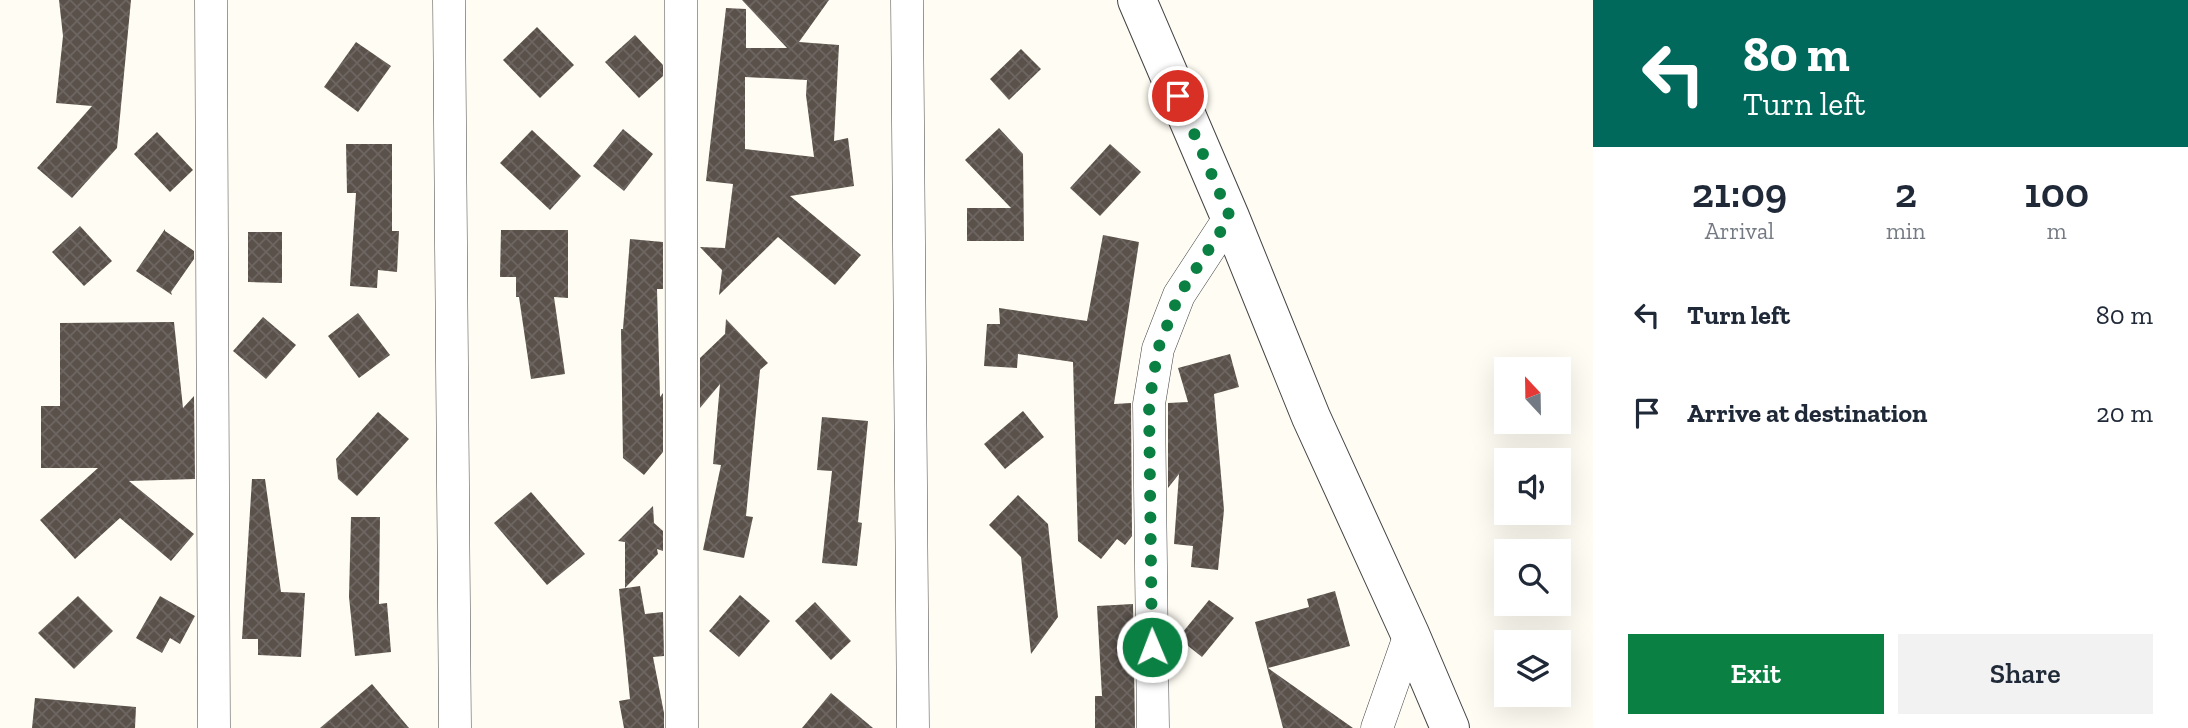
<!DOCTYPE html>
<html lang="en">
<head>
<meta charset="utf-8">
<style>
  body { margin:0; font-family:"Zilla Slab",serif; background:#f2f2f3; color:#1f2937; height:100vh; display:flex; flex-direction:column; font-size:26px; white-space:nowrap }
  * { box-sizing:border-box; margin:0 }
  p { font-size:23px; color:#747a83 }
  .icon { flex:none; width:38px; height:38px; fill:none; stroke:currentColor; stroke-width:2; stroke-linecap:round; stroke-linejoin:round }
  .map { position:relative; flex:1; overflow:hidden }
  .details { display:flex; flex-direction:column; background:#fff; width:595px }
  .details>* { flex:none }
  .guide { background:#00695c; color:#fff; overflow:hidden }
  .needle { width:46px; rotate:338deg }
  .fabs { position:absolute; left:1494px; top:357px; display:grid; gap:14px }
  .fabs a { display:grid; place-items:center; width:77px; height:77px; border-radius:0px; background:#fff; box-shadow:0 7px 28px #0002; font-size:35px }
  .pin { position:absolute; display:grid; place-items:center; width:60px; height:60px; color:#fff; margin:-30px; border:4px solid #fff; border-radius:50%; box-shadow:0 2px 7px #0007 }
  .me { position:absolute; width:77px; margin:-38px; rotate:359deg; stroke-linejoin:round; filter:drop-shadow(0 0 5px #0008) }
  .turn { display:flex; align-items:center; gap:24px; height:147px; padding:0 35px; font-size:32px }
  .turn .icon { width:91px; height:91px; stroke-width:2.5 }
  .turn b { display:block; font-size:49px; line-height:60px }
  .eta { display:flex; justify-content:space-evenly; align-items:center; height:119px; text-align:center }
  .eta b { font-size:42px; font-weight:600; line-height:49px }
  .action { display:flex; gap:14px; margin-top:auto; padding:14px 35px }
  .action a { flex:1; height:80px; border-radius:0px; background:#0b8043; color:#fff; font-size:28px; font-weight:600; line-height:80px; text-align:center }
  .action a+a { background:#f2f2f3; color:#1f2937 }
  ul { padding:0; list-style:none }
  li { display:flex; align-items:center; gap:21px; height:98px; padding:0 35px }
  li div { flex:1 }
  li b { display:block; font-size:26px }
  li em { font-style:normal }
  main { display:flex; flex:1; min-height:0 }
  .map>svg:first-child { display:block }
  .building { fill:url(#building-cross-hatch); fill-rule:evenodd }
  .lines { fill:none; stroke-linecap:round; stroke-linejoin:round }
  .minor-casing { stroke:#434343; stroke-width:33 }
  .tertiary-casing { stroke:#434343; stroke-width:40 }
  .minor { stroke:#fff; stroke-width:32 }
  .tertiary { stroke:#fff; stroke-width:38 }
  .route { stroke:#0b8043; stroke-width:12; stroke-dasharray:0 21.6 }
</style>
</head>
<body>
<main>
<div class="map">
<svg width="1593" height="728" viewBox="0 0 1593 728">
  <defs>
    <pattern id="building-cross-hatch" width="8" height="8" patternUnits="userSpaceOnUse" patternTransform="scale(1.75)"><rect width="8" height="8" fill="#5a514b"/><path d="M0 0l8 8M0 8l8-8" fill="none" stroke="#6d6561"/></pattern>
  </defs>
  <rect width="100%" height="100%" fill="#fffdf3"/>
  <g class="building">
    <polygon points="59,0 131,0 117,148 72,198 37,168 92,106 56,103 63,36"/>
    <path d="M 742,0 L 829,0 L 799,42 L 839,45 L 834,141 L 848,138 L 854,186 L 790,196 L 861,255 L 835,285 L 778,237 L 719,295 L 722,270 L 700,247 L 725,248 L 733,184 L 706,181 L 726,8 L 746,9 L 746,48 L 787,48 ZM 745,77 L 807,80 L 806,95 L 814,157 L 745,149 Z"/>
    <polygon points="537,27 574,65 540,98 503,60"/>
    <polygon points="635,35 663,65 663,76 639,98 605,62"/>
    <polygon points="356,42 391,66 358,112 324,87"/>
    <polygon points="1021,49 1041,69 1009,100 990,79"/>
    <polygon points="999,128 1023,154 1024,241 967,241 967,208 1011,208 965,160"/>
    <polygon points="623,129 653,154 624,191 593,166"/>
    <polygon points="532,130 581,176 550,210 500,163"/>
    <polygon points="157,132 193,170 170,192 134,154"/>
    <polygon points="346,144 392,144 392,231 399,231 397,272 378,270 377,288 350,286 356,193 347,193"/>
    <polygon points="1110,144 1141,172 1100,216 1070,188"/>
    <polygon points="80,226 112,261 84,286 52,252"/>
    <polygon points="165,229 165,231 194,251 194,259 171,292 172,295 136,271"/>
    <polygon points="501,230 568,230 568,298 554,297 565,374 531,379 519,297 516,297 516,277 500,277"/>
    <polygon points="248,232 282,232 282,283 248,282"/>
    <polygon points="1103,235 1139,242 1114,404 1131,403 1132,536 1125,545 1117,539 1101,559 1078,541 1073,362 1018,354 1017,368 984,366 987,324 1000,324 999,308 1087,321"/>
    <polygon points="630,239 663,242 663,289 657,289 660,397 663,393 663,452 644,475 623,458 621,329 623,329"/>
    <polygon points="358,313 390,355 359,378 328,336"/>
    <polygon points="263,317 296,345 266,379 233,351"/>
    <polygon points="726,319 768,363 760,370 746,516 753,517 744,558 703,550 721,465 713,464 720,384 700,408 700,358 725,334"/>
    <polygon points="174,322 183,408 194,396 195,479 129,481 194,534 171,561 120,518 75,559 40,520 98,468 41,468 41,406 60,406 60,323"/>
    <polygon points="1230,354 1239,387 1214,394 1224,510 1218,570 1191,567 1193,546 1174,544 1179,474 1168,488 1168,403 1188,402 1178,368"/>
    <polygon points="1023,411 1044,437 1005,469 984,444"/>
    <polygon points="378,412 409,439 357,496 338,479 336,459"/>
    <polygon points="822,417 868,421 858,522 862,523 857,566 822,563 832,471 817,470"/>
    <polygon points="252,479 265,479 281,592 305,593 301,657 258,655 258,639 242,639"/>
    <polygon points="531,492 585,554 547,585 494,523"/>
    <polygon points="1018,495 1048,524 1058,617 1031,654 1021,557 989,525"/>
    <polygon points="653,506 654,523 663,531 663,551 657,549 658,554 625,588 625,542 618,541"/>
    <polygon points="351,517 380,517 379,604 387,603 391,652 355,656 349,597"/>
    <polygon points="640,586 645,614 663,612 664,656 653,657 664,713 664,728 624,728 619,701 630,699 619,589"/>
    <polygon points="1335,591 1350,646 1268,668 1353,728 1283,728 1255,622 1309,607 1307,599"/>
    <polygon points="740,595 770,621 739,657 709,631"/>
    <polygon points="78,596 113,631 74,669 38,633"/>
    <polygon points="160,596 195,616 180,644 170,638 162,653 136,638"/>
    <polygon points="1209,600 1234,618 1202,657 1178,638"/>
    <polygon points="815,602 851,641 831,660 795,621"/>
    <polygon points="1133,604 1135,728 1095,728 1095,696 1102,696 1097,606"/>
    <polygon points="372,684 409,728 320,728"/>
    <polygon points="831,693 873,728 802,728"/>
    <polygon points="35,698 136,707 135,728 32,728"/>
  </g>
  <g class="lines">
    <defs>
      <g id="minor">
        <polyline points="211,0 214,728"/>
        <polyline points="449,0 455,728"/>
        <polyline points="681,0 682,728"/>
        <polyline points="907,0 913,728"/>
        <polyline points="1153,728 1149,404 1158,349 1179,295 1230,217"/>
        <polyline points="1377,728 1410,634"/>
      </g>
      <polyline id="tertiary" points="1137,0 1230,217 1311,417 1410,634 1450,728"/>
    </defs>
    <use href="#minor" class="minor-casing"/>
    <use href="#tertiary" class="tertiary-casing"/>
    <use href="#minor" class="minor"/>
    <use href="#tertiary" class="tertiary"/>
  </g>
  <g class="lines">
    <polyline class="route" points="1152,647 1149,404 1158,349 1179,295 1230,217 1178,96"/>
  </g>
</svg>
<div class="fabs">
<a><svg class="needle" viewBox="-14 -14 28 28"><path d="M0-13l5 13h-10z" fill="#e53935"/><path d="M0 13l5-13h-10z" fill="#747a83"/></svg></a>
<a><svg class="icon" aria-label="sound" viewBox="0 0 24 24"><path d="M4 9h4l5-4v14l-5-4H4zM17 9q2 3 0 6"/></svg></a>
<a><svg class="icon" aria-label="search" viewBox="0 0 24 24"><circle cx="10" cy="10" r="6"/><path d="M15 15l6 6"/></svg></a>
<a><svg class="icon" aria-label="layers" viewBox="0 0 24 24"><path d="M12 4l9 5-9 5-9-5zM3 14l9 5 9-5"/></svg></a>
</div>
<div class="pin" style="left:1178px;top:96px;background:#d93025"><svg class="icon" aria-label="arrive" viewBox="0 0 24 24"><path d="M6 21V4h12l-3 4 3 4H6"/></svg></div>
<svg class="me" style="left:1152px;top:647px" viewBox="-20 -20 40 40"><circle r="17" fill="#0b8043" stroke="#fff" stroke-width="3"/><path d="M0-11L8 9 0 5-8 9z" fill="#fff"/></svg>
</div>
<section class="details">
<div class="guide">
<div class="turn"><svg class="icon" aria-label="left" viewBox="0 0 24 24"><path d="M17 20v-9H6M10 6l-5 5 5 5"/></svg><div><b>80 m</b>Turn left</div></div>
</div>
<div class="eta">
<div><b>21:09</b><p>Arrival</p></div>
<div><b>2</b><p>min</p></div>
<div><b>100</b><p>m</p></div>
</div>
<ul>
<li><svg class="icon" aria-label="left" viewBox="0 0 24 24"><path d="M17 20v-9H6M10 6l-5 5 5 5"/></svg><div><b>Turn left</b></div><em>80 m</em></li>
<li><svg class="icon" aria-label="arrive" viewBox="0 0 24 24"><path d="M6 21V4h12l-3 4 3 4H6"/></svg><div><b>Arrive at destination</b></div><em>20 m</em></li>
</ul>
<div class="action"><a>Exit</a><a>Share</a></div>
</section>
</main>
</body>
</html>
